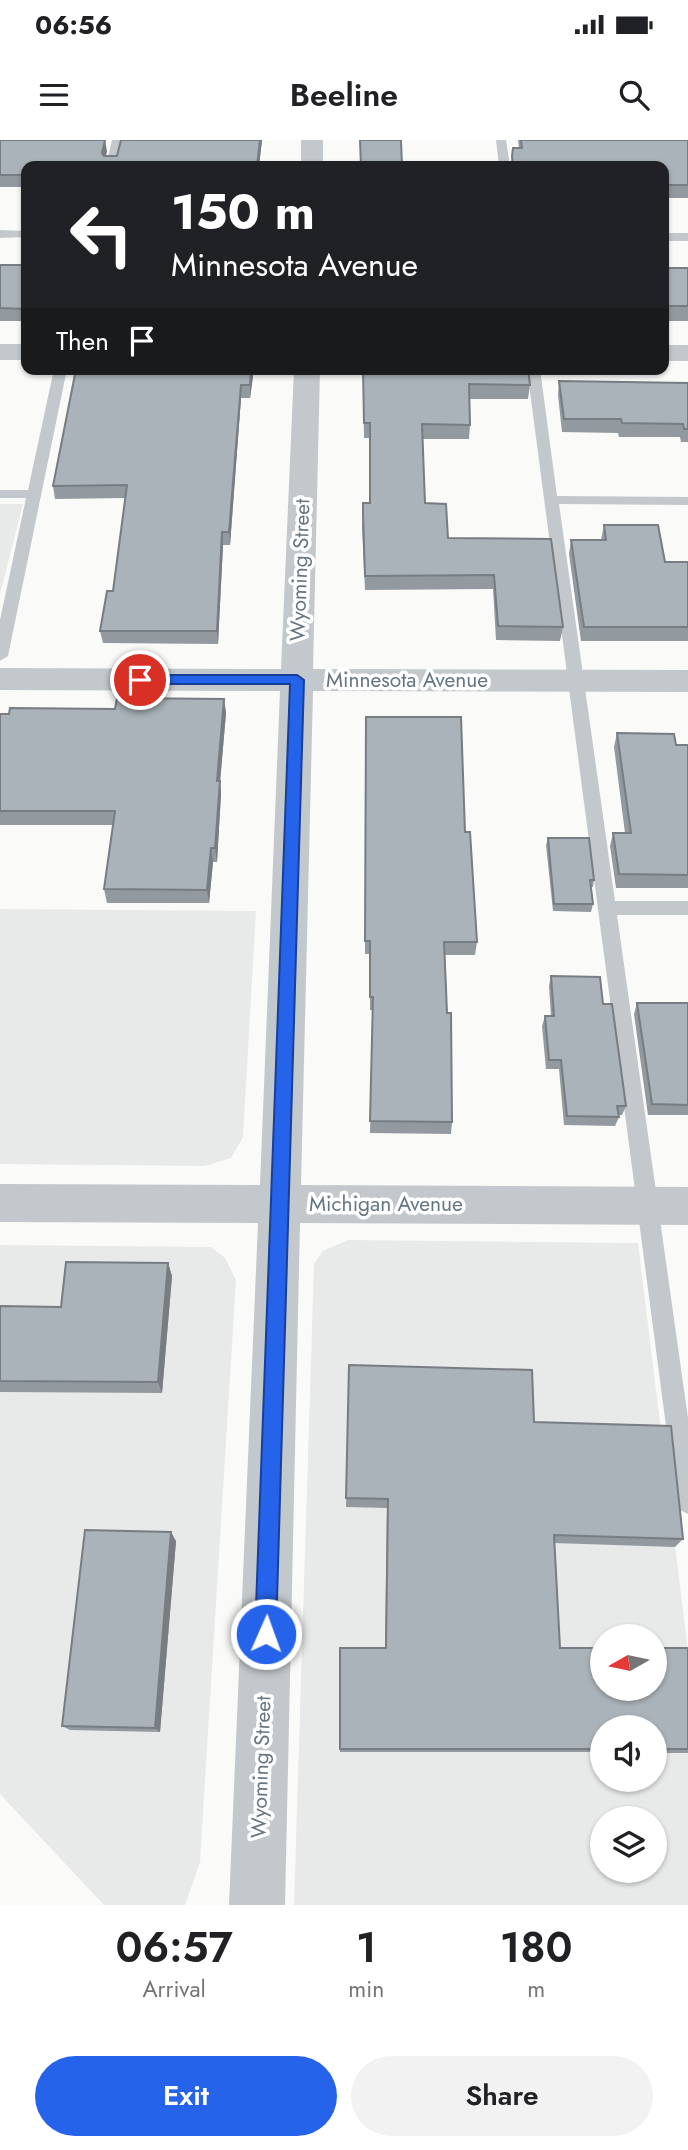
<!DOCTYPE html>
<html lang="en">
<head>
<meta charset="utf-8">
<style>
  body { margin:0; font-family:Jost,sans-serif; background:#f2f2f2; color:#202124; height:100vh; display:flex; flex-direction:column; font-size:26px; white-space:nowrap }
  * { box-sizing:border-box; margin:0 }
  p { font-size:23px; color:#757577 }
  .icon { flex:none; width:38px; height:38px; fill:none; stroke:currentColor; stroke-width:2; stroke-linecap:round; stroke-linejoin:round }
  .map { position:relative; height:1765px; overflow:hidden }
  .details { display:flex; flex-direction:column; background:#fff; flex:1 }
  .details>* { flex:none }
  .hud { position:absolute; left:21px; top:21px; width:648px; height:214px; border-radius:14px; box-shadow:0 2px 5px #0004; background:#202124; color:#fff; overflow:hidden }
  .needle { width:46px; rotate:261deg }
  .tools { position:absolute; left:590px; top:1484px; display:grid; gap:14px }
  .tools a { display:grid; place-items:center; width:77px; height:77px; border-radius:50%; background:#fff; box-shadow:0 2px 5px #0004; font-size:35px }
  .pin { position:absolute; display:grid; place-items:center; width:60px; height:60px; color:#fff; margin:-30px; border:4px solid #fff; border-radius:50%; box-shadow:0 2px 7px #0007 }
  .me { position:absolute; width:77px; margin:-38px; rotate:2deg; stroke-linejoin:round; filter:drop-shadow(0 0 5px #0008) }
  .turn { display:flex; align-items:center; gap:24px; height:147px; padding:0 35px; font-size:32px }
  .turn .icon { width:91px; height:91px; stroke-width:2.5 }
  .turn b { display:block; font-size:49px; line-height:60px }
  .then { display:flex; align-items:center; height:66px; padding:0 35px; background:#0003; gap:14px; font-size:26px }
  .eta { display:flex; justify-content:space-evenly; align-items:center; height:119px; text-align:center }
  .eta b { font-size:42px; font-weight:600; line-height:49px }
  .cta { display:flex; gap:14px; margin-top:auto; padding:14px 35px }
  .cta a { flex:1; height:80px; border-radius:42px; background:#2563eb; color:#fff; font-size:28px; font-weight:600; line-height:80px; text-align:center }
  .cta a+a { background:#f2f2f2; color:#202124 }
  .status { display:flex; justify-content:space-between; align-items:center; height:49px; padding:0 35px; background:#fff; direction:ltr }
  .status svg { height:19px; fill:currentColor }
  header { display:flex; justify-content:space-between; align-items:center; height:91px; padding:0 35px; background:#fff; font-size:32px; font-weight:600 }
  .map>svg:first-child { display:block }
  .built { fill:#e8e9e9; fill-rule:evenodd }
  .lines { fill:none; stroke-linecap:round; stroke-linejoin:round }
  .lane { fill:#c3c8cc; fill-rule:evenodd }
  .street { fill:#c3c8cc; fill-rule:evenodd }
  .wall { fill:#929a9f }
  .shaded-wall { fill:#777d82 }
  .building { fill:#aab3b9; stroke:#777d82; stroke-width:2 }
  .route { fill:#2563eb; stroke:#184099; stroke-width:2 }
  .labels { text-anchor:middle; stroke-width:7; stroke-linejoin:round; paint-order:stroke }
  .street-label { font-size:21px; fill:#657683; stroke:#fff }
</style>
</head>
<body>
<div class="status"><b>06:56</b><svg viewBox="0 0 49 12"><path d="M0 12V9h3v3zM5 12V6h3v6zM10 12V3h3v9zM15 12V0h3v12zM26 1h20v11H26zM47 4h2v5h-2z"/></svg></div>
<header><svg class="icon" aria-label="menu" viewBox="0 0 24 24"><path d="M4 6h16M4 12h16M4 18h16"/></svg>Beeline<svg class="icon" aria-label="search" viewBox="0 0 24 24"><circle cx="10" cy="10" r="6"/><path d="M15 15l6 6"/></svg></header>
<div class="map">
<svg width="688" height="1765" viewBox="0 0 688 1765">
  <rect width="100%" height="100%" fill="#fafaf8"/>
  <g class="built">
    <polygon points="0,364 23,364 0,454"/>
    <polygon points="0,769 256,771 243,997 231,1018 205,1026 0,1024"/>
    <path d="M 348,1100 L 638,1103 L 688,1511 L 688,1765 L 294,1765 L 314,1124 L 323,1111 ZM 602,1496 L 654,1496 L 654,1549 L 602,1549 ZM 602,1587 L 654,1587 L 654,1640 L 602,1640 ZM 602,1678 L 654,1678 L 654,1731 L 602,1731 Z"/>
    <polygon points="0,1105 211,1107 225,1118 236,1140 200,1722 185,1765 104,1765 0,1654"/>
  </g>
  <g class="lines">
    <g class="lane">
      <polygon points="112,0 122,0 117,26 106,26"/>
      <polygon points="496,0 506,0 510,26 499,26"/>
      <polygon points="0,90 26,91 26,97 0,98"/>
      <rect x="663" y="93" width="25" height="8"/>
      <polygon points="54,229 67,229 8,516 0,521 0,480 26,358 0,358 0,350 28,350"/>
      <polygon points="527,229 540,229 557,356 688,357 688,365 559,364 615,761 688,761 688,775 617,775 688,1278 688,1374 680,1370 676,1362"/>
    </g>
    <g class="street">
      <rect x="301" y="0" width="22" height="26"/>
      <rect x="0" y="204" width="26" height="16"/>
      <rect x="663" y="205" width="25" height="16"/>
      <polygon points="294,229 320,229 313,529 688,530 688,552 313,551 301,1045 688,1047 688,1085 300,1083 285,1765 229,1765 258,1083 0,1082 0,1044 260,1045 280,551 0,550 0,528 281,529"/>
    </g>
  </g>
  <g class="wall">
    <polygon points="0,0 107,11 106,16 117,16 121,0 262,0 259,26 26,26 26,47 0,47"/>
    <polygon points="518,0 688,0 688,58 663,58 663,26 511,26 512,16 519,8"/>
    <rect x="0" y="125" width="26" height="56"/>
    <rect x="663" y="128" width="25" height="53"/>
    <polygon points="254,229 250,258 241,258 230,405 223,405 218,504 103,503 100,491 113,451 126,358 55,359 53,346"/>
    <polygon points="363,229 530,245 528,259 469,259 470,285 469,299 423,299 425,363 448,398 563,487 560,501 496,500 493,449 365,450 362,387 363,363 370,363 370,298 364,298"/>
    <polygon points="559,241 688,243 688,302 681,302 680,297 619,297 618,293 562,292 558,255"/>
    <polygon points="604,385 665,422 688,422 688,501 581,501 569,414 571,400 601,400"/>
    <polygon points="224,559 226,573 220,642 221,654 217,722 213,722 209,763 107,763 104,749 113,685 0,685 0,574 115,569"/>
    <polygon points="366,577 465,692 477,802 475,815 445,815 452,982 451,994 370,993 373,870 370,870 370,814 365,814"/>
    <polygon points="617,593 676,605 688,605 688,748 616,748 610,706 613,693 625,693 614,607"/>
    <polygon points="548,698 594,740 593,747 591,747 593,764 591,772 553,771 546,705"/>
    <polygon points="551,836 603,864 626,966 622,975 618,975 619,977 615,986 564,985 559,929 546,929 542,886 545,876 551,876 549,846"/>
    <polygon points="637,863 688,863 688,975 648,975 634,874"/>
    <polygon points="168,1123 172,1136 162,1253 0,1252 0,1166 61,1167"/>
    <polygon points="349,1225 534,1282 683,1399 675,1407 554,1403 560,1508 688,1508 688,1613 654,1613 654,1587 602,1587 602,1612 340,1612 340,1508 385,1508 387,1368 346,1367"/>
    <polygon points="176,1401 160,1592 70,1590 62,1586"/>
  </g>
  <g class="shaded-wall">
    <polygon points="105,0 107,11 103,25 102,13"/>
    <polygon points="260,0 262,0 259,26 257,26"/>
    <polygon points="251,229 254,229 250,258 250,245"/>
    <polygon points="241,245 241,258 230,405 229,392"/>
    <polygon points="222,392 223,405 218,504 217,491"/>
    <polygon points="224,559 226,573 220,642 221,654 217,722 215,708 217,641"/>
    <polygon points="211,708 213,722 209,763 207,750"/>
    <polygon points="168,1123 172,1136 162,1253 158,1242"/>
    <polygon points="171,1392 176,1401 160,1592 155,1588"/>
  </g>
  <g class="building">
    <polygon points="0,0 105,0 102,13 104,16 117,16 121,0 260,0 257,26 26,26 26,35 0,35"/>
    <polygon points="360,0 401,0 402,26 361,26"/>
    <polygon points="521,0 688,0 688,45 663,45 663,26 513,26 512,16 513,8 522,8"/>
    <polygon points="0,125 26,125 26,169 0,168"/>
    <rect x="663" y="128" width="25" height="38"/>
    <polygon points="76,229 251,229 250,245 241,245 229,392 222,392 217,491 100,491 107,451 113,451 127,345 53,346"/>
    <polygon points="363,229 528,229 530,245 469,244 470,285 422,284 425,363 446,364 448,398 551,399 563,487 498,486 494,435 365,436 363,373 363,363 370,363 370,283 364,283"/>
    <polygon points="559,241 688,243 688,289 684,289 683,284 622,283 621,279 564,279"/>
    <polygon points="604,385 658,385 665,422 688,422 688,487 584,487 571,400 606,400"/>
    <polygon points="117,558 224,559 217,641 220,641 215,708 211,708 207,750 104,749 115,671 0,671 0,574 9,574 10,568 115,569"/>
    <polygon points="366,577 461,577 465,692 470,692 477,802 444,802 447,873 451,873 452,982 370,981 373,857 370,857 370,801 365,801"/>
    <polygon points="617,593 674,594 676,605 688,605 688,735 619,734 613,693 631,693"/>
    <polygon points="548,698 589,698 594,740 590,740 593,764 554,764"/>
    <polygon points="551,836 600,837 603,864 612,864 626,966 617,966 619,977 567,976 561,920 549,920 545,876 554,876"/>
    <polygon points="637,863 688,863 688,965 652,964"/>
    <polygon points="66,1122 168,1123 158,1242 0,1241 0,1166 61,1167"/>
    <polygon points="349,1225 532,1230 534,1282 671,1286 683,1399 554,1395 560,1508 602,1508 602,1549 654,1549 654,1508 688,1508 688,1609 654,1609 654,1587 602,1587 602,1609 340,1609 340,1508 386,1508 388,1359 346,1358"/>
    <polygon points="85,1390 171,1392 155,1588 62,1586"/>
  </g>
  <polygon class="route" points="140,535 297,535 304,540 276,1494 273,1502 266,1505 258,1502 255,1494 290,544 140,544 133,540"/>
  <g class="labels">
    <g class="street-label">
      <text transform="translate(300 430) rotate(-88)" y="7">Wyoming Street</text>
      <text x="407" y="547">Minnesota Avenue</text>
      <text x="386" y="1071">Michigan Avenue</text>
      <text transform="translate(261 1627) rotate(-88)" y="7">Wyoming Street</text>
    </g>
  </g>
</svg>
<div class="tools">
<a><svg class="needle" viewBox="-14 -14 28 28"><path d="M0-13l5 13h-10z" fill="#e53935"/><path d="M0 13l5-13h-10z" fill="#757577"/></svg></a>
<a><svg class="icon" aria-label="sound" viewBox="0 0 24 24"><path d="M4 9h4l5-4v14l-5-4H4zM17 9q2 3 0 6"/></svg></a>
<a><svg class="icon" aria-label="layers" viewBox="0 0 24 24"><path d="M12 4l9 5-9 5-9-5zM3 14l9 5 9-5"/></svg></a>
</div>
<div class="pin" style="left:140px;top:540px;background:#d93025"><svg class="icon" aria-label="arrive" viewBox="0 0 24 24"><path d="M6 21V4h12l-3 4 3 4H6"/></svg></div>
<svg class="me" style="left:266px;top:1494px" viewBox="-20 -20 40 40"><circle r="17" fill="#2563eb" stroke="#fff" stroke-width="3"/><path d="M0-11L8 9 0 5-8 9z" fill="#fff"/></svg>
<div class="hud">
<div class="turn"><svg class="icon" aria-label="left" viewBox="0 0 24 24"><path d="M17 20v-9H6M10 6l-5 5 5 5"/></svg><div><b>150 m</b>Minnesota Avenue</div></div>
<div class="then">Then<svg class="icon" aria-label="arrive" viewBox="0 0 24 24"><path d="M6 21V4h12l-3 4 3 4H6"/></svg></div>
</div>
</div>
<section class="details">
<div class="eta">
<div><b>06:57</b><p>Arrival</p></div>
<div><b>1</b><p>min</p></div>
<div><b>180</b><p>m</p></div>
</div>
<div class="cta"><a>Exit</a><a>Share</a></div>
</section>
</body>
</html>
